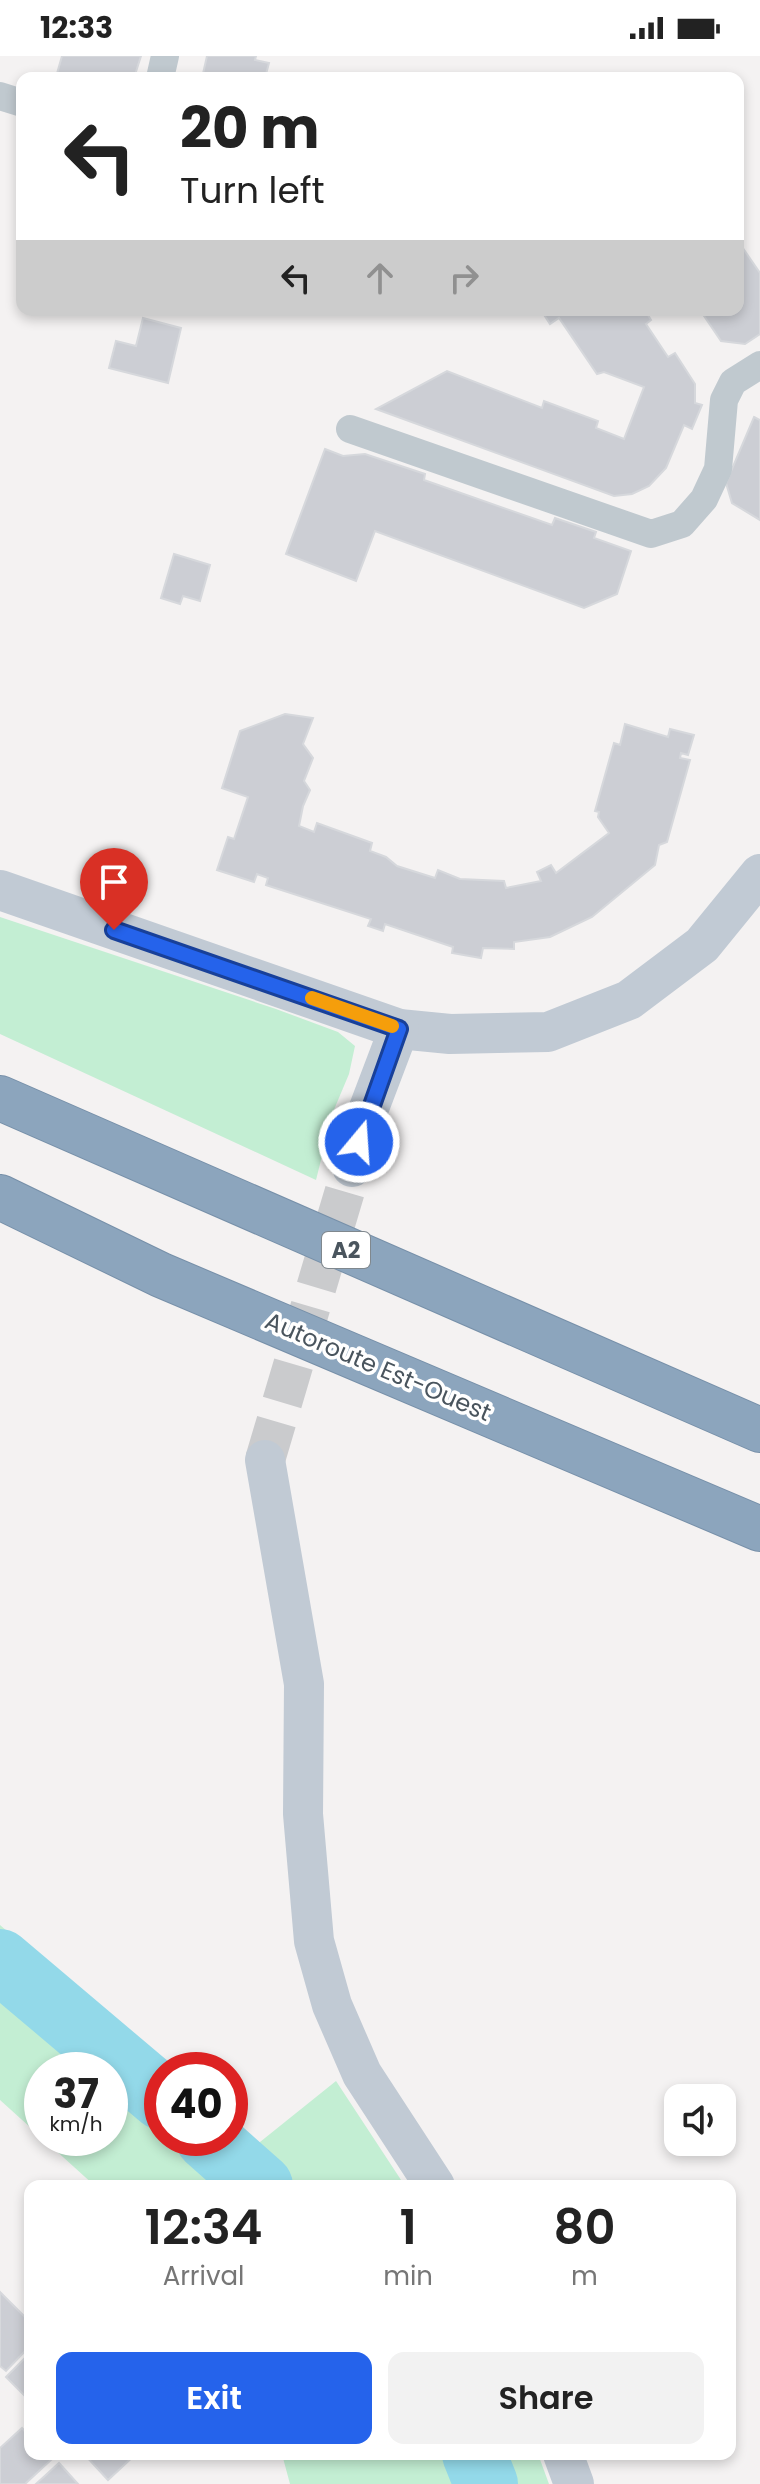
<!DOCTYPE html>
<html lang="en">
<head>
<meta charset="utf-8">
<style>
  body { margin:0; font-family:Poppins,sans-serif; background:#f2f2f2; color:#222; height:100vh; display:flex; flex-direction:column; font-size:30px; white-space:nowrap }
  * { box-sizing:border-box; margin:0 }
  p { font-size:26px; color:#767676 }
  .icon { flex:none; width:44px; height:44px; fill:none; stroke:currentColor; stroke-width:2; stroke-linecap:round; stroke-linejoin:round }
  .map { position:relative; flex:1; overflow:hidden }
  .sheet { position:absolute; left:24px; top:2124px; width:712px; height:280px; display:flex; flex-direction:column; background:#fff; border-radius:16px; box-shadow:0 4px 12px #0003 }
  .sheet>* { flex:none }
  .guide { position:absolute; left:16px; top:16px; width:728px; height:244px; border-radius:16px; box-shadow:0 4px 12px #0003; background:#fff; color:#222; overflow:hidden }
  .tools { position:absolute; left:664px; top:2028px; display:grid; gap:16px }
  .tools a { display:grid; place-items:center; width:72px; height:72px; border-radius:16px; background:#fff; box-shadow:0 4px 12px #0003; font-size:40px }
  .speed { position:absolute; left:24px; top:1996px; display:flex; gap:16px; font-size:40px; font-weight:700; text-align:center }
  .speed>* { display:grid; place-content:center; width:104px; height:104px; border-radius:50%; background:#fff; box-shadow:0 4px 12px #0003; line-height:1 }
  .speed small { font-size:20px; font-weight:400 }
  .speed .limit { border:12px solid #d22; background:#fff; color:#111 }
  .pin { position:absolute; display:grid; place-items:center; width:68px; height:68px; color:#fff; margin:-82px -34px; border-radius:50% 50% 50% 0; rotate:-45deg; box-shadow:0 0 8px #0007 }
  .pin .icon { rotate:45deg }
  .me { position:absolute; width:88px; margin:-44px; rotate:18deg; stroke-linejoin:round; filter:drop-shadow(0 0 6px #0008) }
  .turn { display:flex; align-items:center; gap:28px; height:168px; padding:0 32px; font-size:36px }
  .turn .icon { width:104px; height:104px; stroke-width:2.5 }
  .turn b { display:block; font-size:56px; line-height:68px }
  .lanes { display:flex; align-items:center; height:76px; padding:0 32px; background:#0003; justify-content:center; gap:40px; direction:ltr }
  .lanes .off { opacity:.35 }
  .eta { display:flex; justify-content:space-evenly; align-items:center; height:136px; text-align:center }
  .eta b { font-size:48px; font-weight:600; line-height:56px }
  .button { display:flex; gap:16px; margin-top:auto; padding:16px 32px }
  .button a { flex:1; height:92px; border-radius:16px; background:#2563eb; color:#fff; font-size:32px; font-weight:600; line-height:92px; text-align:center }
  .button a+a { background:#f2f2f2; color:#222 }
  .status { display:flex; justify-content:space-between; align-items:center; height:56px; padding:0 40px; background:#fff; direction:ltr }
  .status svg { height:22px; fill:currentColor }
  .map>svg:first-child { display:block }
  .green { fill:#c3eed3 }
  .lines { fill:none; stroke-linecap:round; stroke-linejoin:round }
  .river { stroke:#93d9e9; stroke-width:64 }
  .building { fill:#ccced4; stroke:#d6d8dc; stroke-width:2 }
  .secondary-tunnel { stroke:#cacbcd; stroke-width:40; stroke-dasharray:40 20; stroke-linecap:butt }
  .highway-casing { stroke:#7790a9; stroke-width:46 }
  .street { stroke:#c0c9cf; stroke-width:28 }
  .secondary { stroke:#c1cad4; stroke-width:40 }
  .highway { stroke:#8ca5bd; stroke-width:44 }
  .route-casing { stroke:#184099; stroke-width:20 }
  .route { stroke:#2563eb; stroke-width:14 }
  .slow { stroke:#f59e0b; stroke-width:14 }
  .labels { text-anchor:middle; stroke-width:7; stroke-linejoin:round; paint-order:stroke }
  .shield { fill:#fff; stroke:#80888e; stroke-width:2 }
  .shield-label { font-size:22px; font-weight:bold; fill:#4a555e }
  .street-label { font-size:24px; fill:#4a555e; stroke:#fff }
</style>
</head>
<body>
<div class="status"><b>12:33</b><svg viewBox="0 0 49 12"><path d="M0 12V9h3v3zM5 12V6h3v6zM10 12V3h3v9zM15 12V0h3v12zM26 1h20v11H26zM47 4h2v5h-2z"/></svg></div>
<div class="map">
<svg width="760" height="2428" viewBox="0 0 760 2428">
  <rect width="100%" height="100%" fill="#f4f2f2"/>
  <g class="green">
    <polygon points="0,861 276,953 338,976 355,990 349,1018 333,1056 316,1124 0,978"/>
    <polygon points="0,1869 167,2014 162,2014 162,2082 230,2082 230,2069 255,2090 336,2025 405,2130 95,2130 42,2082 110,2082 110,2014 42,2014 42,2082 0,2044"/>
    <polygon points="277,2398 538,2398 549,2428 290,2428 283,2402"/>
  </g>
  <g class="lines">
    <g class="river">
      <polyline points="0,1905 162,2042"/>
      <polyline points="207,2082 261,2130"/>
      <polyline points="474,2398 486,2428"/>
    </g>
  </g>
  <g class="building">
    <polygon points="62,0 141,0 134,22 61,22 56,21"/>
    <polygon points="207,0 256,0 255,4 269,7 265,22 202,22"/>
    <polygon points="738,185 760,217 760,278 745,288 721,285 700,254 738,254"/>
    <polygon points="541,254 645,254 651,264 646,268 668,301 675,297 695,328 695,347 702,349 692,373 684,369 666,412 649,430 632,438 614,440 376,353 447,315 542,352 544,345 598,365 596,372 624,383 644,331 604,316 597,318 559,262 550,268"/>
    <polygon points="143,262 181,272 168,327 109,312 116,285 136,290"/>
    <polygon points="754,361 760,364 760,464 732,447 726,427"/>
    <polygon points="325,393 343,400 365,398 425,418 424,424 552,469 555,462 596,476 594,482 631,495 617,538 584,552 375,475 356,525 286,498"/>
    <polygon points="174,498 210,509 200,545 183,540 180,548 161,542"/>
    <polygon points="285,658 313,662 303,688 313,702 304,725 310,734 303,750 299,770 314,776 317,767 372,787 370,795 386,801 397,810 435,822 438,814 460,823 504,825 506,832 541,825 537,816 551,809 556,817 609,777 598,761 599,756 595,755 614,687 620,689 625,668 668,681 670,673 694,679 688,699 681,697 680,702 690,704 667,786 659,789 655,809 592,861 550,881 514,886 514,893 483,892 481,902 452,897 453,891 385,868 383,875 368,870 371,863 266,829 268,822 257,818 254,826 217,814 228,781 234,783 248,741 222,732 240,675"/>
    <polygon points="0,2236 30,2266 30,2290 6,2315 0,2310"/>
    <polygon points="30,2297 30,2345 6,2321"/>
    <polygon points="22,2372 30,2381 30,2398 46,2398 51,2404 25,2428 0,2428 0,2392"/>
    <polygon points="84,2398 136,2398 108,2424"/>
    <polygon points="59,2407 78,2428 36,2428"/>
  </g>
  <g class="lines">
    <polyline class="secondary-tunnel" points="265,1404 352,1111"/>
    <defs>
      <g id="highway">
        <polyline points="0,1042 760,1374"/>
        <polyline points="0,1141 161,1219 760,1473"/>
      </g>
    </defs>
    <use href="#highway" class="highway-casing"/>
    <g class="street">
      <polyline points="160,22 165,0"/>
      <polyline points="0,40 22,47"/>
      <polyline points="350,373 651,478 682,468 704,443 718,413 724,344 733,326 760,309"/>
    </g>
    <g class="secondary">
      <polyline points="0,834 399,973 450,978 548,976 629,944 702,889 760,818"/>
      <polyline points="352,1111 366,1060 399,973"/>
      <polyline points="265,1404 304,1628 303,1758 314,1885 332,1949 362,2018 435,2130"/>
      <polyline points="563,2398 574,2428"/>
    </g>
    <use href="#highway" class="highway"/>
  </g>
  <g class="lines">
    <defs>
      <polyline id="route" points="114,874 399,973 359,1086"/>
    </defs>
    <use href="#route" class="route-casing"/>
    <use href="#route" class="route"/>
    <polyline class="slow" points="312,942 392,970"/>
  </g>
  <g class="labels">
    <rect class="shield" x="322" y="1176" width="48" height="36" rx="6"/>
    <g class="shield-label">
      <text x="346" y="1202">A2</text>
    </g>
    <g class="street-label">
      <text transform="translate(378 1311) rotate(23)" y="8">Autoroute Est-Ouest</text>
    </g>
  </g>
</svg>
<div class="tools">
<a><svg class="icon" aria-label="sound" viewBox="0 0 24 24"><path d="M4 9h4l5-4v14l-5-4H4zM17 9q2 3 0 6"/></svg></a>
</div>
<div class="speed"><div>37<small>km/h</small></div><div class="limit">40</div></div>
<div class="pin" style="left:114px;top:874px;background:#d93025"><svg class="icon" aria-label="arrive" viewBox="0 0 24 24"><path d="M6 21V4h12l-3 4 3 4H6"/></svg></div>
<svg class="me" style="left:359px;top:1086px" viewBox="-20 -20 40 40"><circle r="17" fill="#2563eb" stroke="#fff" stroke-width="3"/><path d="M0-11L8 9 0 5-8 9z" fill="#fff"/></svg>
<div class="guide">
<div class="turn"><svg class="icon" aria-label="left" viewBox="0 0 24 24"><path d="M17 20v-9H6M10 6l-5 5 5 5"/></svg><div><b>20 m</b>Turn left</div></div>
<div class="lanes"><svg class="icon" aria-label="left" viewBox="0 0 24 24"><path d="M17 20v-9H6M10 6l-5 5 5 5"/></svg><svg class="icon off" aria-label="ahead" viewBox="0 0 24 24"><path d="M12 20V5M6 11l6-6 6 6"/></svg><svg class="icon off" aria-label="right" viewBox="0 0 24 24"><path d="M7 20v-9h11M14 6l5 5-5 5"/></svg></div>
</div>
<section class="sheet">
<div class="eta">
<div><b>12:34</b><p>Arrival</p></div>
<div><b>1</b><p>min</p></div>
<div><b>80</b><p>m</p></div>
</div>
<div class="button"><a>Exit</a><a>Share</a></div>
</section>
</div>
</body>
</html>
